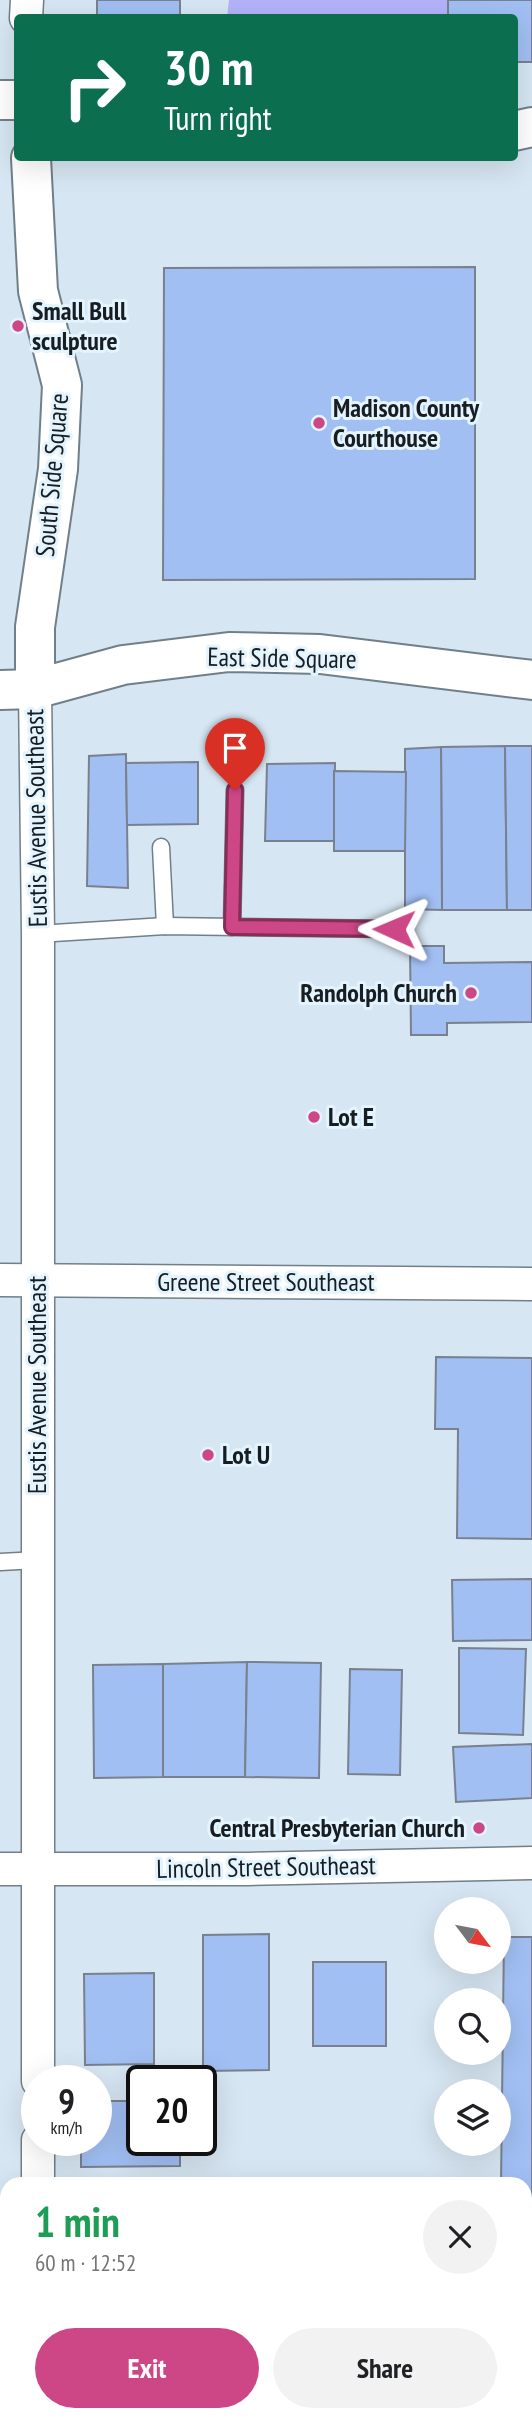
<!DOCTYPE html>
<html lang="en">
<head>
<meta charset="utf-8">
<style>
  body { margin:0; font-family:"PT Sans Narrow",sans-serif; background:#f2f2f2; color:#202124; height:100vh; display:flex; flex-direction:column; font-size:26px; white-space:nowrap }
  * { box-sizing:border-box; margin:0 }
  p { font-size:23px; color:#757577 }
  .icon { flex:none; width:38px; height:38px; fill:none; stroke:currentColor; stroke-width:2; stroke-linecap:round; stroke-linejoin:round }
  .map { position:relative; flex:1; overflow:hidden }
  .side { position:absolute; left:0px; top:2177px; width:532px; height:245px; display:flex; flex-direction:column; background:#fff; border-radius:21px 21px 0 0; box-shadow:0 7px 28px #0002 }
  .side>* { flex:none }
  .top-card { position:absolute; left:14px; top:14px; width:504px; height:147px; border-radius:7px; box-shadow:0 7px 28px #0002; background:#0b6e4f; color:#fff; overflow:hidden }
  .needle { width:46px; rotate:122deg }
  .controls { position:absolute; left:434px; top:1897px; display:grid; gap:14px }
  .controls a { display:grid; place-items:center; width:77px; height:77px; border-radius:50%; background:#fff; box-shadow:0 7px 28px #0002; font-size:35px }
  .speed { position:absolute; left:21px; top:2065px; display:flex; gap:14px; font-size:35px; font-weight:700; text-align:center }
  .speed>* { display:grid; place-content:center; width:91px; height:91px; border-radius:50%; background:#fff; box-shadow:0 7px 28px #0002; line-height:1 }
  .speed small { font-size:18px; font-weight:400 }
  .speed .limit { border:4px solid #111; border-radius:10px; background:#fff; color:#111 }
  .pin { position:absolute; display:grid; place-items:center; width:60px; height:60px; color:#fff; margin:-72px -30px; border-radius:50% 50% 50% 0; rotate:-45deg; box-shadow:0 0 7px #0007 }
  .pin .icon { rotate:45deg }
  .me { position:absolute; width:77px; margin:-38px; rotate:271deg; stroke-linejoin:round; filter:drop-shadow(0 0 5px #0008) }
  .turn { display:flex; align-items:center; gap:24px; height:147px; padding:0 35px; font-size:32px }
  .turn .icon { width:91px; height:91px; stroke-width:2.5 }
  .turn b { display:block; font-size:49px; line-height:60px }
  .round { display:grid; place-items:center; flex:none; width:74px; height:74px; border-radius:37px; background:#f2f2f2 }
  .overview { display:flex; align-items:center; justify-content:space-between; height:119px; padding:0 35px }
  h1 { font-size:42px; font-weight:700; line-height:52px; color:#1e9e55 }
  .button { display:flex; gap:14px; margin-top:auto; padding:14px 35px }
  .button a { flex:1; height:80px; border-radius:42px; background:#cd4686; color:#fff; font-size:28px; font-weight:700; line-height:80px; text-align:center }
  .button a+a { background:#f2f2f2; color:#202124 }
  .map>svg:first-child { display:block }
  .green { fill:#b4b2fa }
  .building { fill:#a1bff3; stroke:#79818f; stroke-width:2 }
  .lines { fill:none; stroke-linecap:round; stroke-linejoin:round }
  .lane-casing { stroke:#717f89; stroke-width:19 }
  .street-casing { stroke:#717f89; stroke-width:35 }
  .secondary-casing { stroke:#717f89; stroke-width:42 }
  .lane { stroke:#fff; stroke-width:16 }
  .street { stroke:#fff; stroke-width:32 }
  .secondary { stroke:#fff; stroke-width:38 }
  .route-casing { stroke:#852e57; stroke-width:18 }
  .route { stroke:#cd4686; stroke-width:12 }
  .poi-dot { fill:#cd4686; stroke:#e3f4ff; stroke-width:2.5 }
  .labels { text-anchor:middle; stroke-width:6; stroke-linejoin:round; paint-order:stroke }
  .poi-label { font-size:26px; font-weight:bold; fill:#171d21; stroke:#e3f4ff; text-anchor:start }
  .street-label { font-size:26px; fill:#171d21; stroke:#e3f4ff }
</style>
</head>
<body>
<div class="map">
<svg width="532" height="2422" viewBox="0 0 532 2422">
  <rect width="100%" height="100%" fill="#d6e6f2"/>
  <polygon class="green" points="229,0 448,0 448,17 227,18"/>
  <g class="building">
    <rect x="97" y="0" width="83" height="18"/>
    <polygon points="448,0 532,0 532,62 514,62 514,18 448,18"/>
    <polygon points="475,267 475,579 163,580 164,268"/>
    <polygon points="505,746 507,910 442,910 441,747"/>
    <polygon points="505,746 532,746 532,910 507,910"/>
    <polygon points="441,747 442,910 405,909 405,749"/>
    <polygon points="126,754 128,888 87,886 89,756"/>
    <polygon points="198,762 198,824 127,825 126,763"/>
    <polygon points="335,763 334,841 265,841 267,764"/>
    <polygon points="334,771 406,772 405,851 334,851"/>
    <polygon points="410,946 444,946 444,963 532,962 532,1022 447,1023 447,1035 411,1035"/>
    <polygon points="436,1357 532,1358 532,1539 457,1538 458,1429 435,1429"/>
    <polygon points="532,1579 532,1640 453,1641 452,1580"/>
    <polygon points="459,1648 526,1649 523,1735 459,1733"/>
    <polygon points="247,1662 245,1777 163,1777 163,1664"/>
    <polygon points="247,1662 321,1663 319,1778 245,1777"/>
    <polygon points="163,1664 163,1777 94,1778 93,1665"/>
    <polygon points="350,1669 402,1670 400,1775 348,1774"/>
    <polygon points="532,1744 532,1798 456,1802 453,1747"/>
    <polygon points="269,1934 269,2070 203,2071 203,1935"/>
    <polygon points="504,1937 532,1937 532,2240 525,2240 525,2184 501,2184"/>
    <rect x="313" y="1962" width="73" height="84"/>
    <polygon points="154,1973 154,2064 85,2065 84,1974"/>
    <polygon points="96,2101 142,2101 142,2140 180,2140 180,2166 81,2167 81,2140 96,2140"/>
    <rect x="211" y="2178" width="48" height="6"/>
    <polygon points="199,2179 199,2184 94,2184 94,2180"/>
    <polygon points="525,2349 532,2349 532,2422 495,2422 494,2415 525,2415"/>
    <polygon points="102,2415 211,2415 211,2417 102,2418"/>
  </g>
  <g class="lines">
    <defs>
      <g id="lane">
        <polyline points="161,847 165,926"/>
        <polyline points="232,927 235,790"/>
        <polyline points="38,934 165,926 394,929"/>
        <polyline points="0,1562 38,1560"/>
      </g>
      <g id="street">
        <polyline points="26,18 27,0"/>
        <polyline points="35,689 38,934 38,2081"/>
        <polyline points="0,1280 532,1284"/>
        <polyline points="0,1869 248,1869 532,1863"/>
        <polyline points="38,2140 38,2184"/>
        <polyline points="39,2415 39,2422"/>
      </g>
      <g id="secondary">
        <polyline points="0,100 18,100"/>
        <polyline points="514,131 532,127"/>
        <polyline points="31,158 38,291 62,385 58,469 35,627 35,689"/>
        <polyline points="0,690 35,689 123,665 229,652 320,654 532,680"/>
      </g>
    </defs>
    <use href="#lane" class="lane-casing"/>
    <use href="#street" class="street-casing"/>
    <use href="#secondary" class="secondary-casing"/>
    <use href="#lane" class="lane"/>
    <use href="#street" class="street"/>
    <use href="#secondary" class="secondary"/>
  </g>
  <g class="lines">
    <defs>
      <polyline id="route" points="235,790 232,927 394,929"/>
    </defs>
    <use href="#route" class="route-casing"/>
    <use href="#route" class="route"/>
  </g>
  <g class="poi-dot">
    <circle cx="18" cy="326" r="7"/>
    <circle cx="319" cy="423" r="7"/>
    <circle cx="471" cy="993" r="7"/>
    <circle cx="314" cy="1117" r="7"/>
    <circle cx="208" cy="1455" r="7"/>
    <circle cx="479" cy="1828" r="7"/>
  </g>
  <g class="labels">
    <g class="poi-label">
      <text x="32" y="320">Small Bull<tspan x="32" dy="30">sculpture</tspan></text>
      <text x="333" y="417">Madison County<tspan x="333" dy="30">Courthouse</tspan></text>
      <text x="457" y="1002" text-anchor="end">Randolph Church</text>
      <text x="328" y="1126">Lot E</text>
      <text x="222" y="1464">Lot U</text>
      <text x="465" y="1837" text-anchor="end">Central Presbyterian Church</text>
    </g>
    <g class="street-label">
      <text transform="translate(52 475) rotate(-85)" y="9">South Side Square</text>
      <text transform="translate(282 658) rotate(1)" y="9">East Side Square</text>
      <text transform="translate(36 818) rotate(-91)" y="9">Eustis Avenue Southeast</text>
      <text x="266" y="1291">Greene Street Southeast</text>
      <text transform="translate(37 1385) rotate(-90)" y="9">Eustis Avenue Southeast</text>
      <text transform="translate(266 1867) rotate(-1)" y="9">Lincoln Street Southeast</text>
    </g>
  </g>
</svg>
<div class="controls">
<a><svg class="needle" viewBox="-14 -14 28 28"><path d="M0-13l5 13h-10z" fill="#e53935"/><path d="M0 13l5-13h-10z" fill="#757577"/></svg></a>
<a><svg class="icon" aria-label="search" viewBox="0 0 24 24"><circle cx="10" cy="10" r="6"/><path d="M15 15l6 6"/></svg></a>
<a><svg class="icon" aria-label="layers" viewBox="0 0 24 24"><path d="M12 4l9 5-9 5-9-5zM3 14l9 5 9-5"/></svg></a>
</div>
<div class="speed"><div>9<small>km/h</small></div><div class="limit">20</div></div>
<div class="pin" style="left:235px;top:790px;background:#d93025"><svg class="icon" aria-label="arrive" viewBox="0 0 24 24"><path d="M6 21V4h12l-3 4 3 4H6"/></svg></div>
<svg class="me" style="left:394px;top:929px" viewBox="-20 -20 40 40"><path d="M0-17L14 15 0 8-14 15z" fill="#cd4686" stroke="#fff" stroke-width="4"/></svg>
<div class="top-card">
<div class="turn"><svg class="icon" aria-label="right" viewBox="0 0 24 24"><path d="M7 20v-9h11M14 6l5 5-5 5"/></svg><div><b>30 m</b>Turn right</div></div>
</div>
<section class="side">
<div class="overview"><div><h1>1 min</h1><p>60 m · 12:52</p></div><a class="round"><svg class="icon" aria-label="close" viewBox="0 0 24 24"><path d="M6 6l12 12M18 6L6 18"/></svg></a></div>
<div class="button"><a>Exit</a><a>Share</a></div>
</section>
</div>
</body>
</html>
